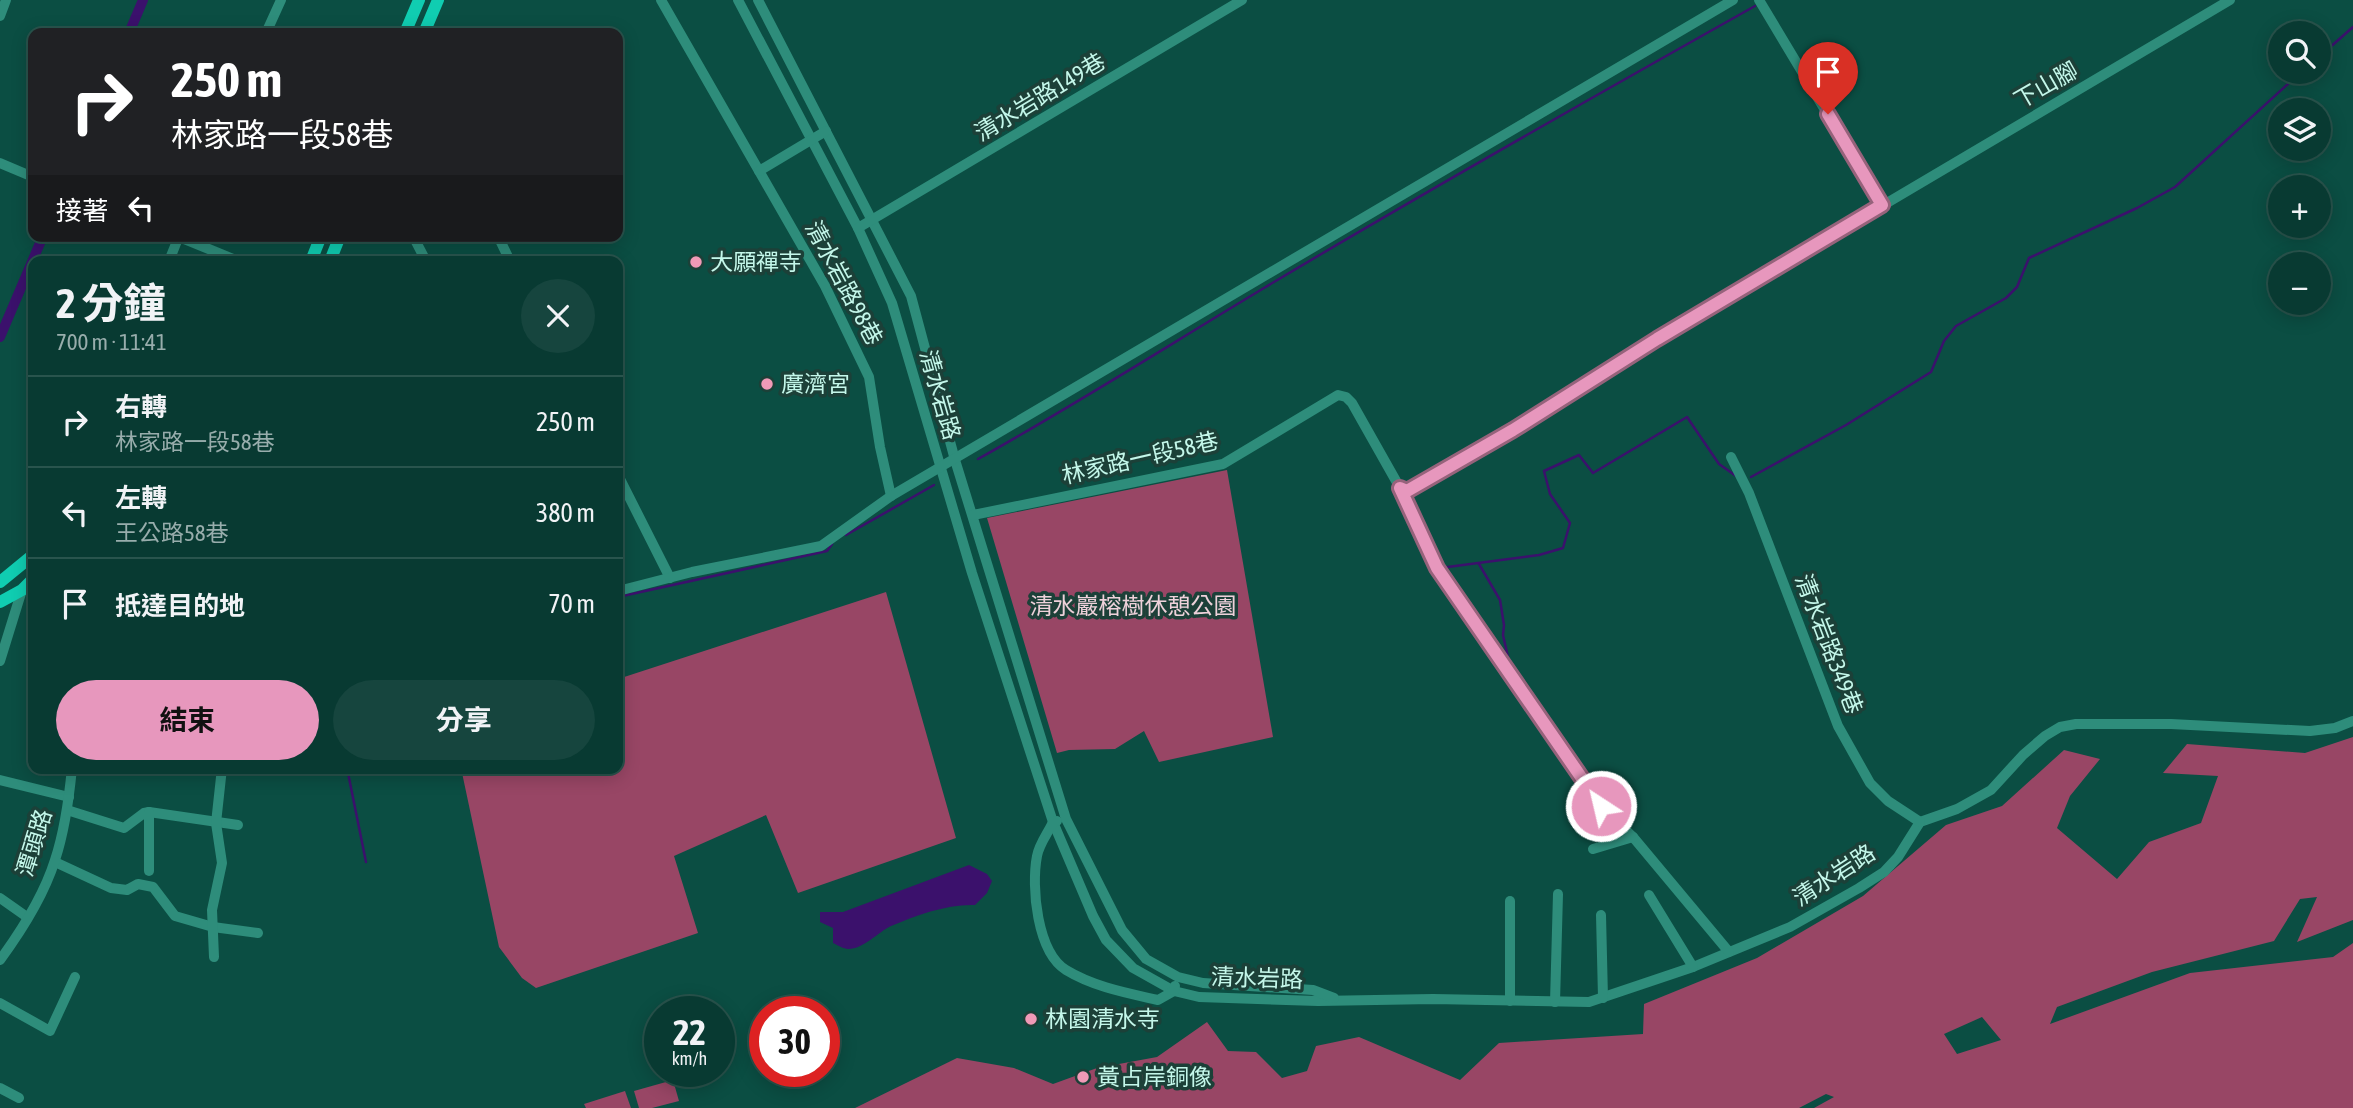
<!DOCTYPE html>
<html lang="zh-TW">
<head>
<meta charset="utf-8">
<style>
  body { margin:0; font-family:"Asap Condensed","Noto Sans TC",sans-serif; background:#16453e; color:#f1f3f6; height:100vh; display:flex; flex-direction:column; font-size:26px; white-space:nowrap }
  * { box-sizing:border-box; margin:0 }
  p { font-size:23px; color:#98adac }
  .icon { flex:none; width:38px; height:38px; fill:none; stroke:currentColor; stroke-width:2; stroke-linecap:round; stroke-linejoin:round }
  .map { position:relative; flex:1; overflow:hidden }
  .side { position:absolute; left:28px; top:256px; width:595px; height:518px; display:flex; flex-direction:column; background:#083a32; border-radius:14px; box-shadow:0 4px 18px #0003,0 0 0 2px #29544d }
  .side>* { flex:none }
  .guide { position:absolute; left:28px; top:28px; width:595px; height:214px; border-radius:14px; box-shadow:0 4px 18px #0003,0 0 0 2px #29544d; background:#202124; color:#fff; overflow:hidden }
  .tools { position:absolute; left:2268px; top:21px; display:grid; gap:14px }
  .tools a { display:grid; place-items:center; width:63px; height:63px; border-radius:50%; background:#083a32; box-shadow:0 4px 18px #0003,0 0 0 2px #29544d; font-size:35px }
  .speed { position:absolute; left:644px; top:996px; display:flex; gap:14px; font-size:35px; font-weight:700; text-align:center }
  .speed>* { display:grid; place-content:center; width:91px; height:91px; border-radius:50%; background:#083a32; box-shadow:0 4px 18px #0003,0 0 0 2px #29544d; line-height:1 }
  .speed small { font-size:18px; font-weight:400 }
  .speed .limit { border:10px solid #d22; background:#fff; color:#111 }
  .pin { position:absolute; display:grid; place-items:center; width:60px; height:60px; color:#fff; margin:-72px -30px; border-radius:50% 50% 50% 0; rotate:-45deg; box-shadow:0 0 7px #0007 }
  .pin .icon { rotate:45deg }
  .me { position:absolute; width:77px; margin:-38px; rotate:325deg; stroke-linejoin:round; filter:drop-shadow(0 0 5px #0008) }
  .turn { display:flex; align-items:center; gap:24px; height:147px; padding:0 28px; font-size:32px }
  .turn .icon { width:91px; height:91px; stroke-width:2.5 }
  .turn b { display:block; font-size:49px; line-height:60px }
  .then { display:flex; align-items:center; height:66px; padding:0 28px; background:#0003; gap:14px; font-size:26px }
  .round { display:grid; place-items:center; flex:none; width:74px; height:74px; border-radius:37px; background:#16453e }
  .headline { display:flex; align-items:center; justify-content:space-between; height:119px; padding:0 28px }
  h1 { font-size:42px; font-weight:700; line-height:52px }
  .action { display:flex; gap:14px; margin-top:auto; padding:14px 28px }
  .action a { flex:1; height:80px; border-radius:42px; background:#e797bd; color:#111; font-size:28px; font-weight:700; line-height:80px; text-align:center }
  .action a+a { background:#16453e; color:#f1f3f6 }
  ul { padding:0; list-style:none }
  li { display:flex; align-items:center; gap:21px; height:91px; padding:0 28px; border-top:2px solid #29544d }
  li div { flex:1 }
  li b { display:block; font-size:26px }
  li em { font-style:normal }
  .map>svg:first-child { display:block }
  .green { fill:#984665; fill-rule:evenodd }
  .water { fill:#3b116c }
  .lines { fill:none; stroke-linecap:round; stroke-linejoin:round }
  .stream { stroke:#3b116c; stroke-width:2.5 }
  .canal { stroke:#3b116c; stroke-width:10 }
  .minor { stroke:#2e8d7b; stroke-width:10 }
  .major { stroke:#10cdb1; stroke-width:12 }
  .route-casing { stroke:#96627b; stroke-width:18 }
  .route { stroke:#e797bd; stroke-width:12 }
  .poi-dot { fill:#f09ab7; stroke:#1c4038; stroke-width:2.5 }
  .labels { text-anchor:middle; stroke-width:7; stroke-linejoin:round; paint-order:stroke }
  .street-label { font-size:23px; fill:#c4f7ea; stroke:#1c4038 }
  .poi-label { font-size:23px; fill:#c4f7ea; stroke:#1c4038; text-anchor:start }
  .park-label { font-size:23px; fill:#eed1da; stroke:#1c4038 }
</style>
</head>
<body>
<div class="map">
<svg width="2353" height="1108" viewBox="0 0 2353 1108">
  <rect width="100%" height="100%" fill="#0b4e43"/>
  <g class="green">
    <polygon points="1227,470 1273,737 1159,762 1144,731 1115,749 1069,750 1057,753 987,518"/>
    <polygon points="886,592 956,838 798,893 766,815 674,856 698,933 536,988 522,978 499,947 461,768 618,768 618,679"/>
    <path d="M 2353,737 L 2353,920 L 2297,942 L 2317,897 L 2300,899 L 2274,941 L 2152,972 L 2057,1007 L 2050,1024 L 2190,973 L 2333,957 L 2353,943 L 2353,1108 L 1814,1108 L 1834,1097 L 1826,1094 L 1799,1108 L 855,1108 L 957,1058 L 1014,1068 L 1053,1084 L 1097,1068 L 1157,1057 L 1207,1022 L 1228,1051 L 1256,1052 L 1282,1078 L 1307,1071 L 1316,1046 L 1359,1037 L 1460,1080 L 1499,1043 L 1643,1034 L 1644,1004 L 1757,958 L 1863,896 L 1946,825 L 2002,806 L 2064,750 L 2100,759 L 2070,796 L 2057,828 L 2117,879 L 2149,842 L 2201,823 L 2218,776 L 2163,773 L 2187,744 L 2305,753 ZM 1982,1017 L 2001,1040 L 1957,1054 L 1944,1034 Z"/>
    <polygon points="673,1080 679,1101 652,1108 639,1108 634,1091"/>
    <polygon points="625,1091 631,1108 586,1108 584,1104"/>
  </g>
  <path class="water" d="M 969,865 L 987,874 L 992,881 L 987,893 L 975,905 C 947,904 917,915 891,926 C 878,932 864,949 848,949 C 844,949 837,945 833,943 L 833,928 L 820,922 L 820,912 L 843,912 Z"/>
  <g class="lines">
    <g class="stream">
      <polyline points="2319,57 2353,27"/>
      <path d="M 978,459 C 1075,405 1169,345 1264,288 C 1426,191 1591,98 1755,6"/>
      <polyline points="1751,477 1846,425 1931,372 1944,341 1956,326 2006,298 2017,287 2029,258 2137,208 2175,187 2301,72"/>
      <polyline points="846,535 934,485"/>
      <polyline points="1479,564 1500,600 1504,625 1503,635 1510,666"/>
      <polyline points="1440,568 1539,555 1563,548 1570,523 1550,494 1544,471 1579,455 1593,473 1687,417 1719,464 1736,476"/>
      <polyline points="618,597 827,551 832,544"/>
      <polyline points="347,768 366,862"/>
      <polyline points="1591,783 1604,794"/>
    </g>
    <g class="canal">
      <polyline points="129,33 143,0"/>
      <polyline points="0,337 43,236"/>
    </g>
    <g class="minor">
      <polyline points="661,0 825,286 869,377 880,447 891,496"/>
      <polyline points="738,0 858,228 892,303 972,573 1053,822 1093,916 1106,940 1133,968 1174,991 1199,997 1318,1001 1433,999 1589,1002 1693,967 1790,927 1859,888 1884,872 1898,857 1920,822 1957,809 1991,790 2023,755 2045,736 2060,727 2076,724 2171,724 2310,731 2335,728 2353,721"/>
      <polyline points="758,0 911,296 955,460 1066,819 1122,930 1146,959 1178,977 1203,983 1313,990 1334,998"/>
      <polyline points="1759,0 1882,205"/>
      <polyline points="0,16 6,0"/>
      <polyline points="266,33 281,0"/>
      <polyline points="0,163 33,177"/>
      <polyline points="759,171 826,131"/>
      <polyline points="858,228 1242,0"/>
      <polyline points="177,236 238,261"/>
      <polyline points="413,236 426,261"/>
      <polyline points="498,236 510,261"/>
      <polyline points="169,261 179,236"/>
      <polyline points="1731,457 1749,493 1838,726 1870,783 1888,801 1920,822"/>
      <polyline points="618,475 670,578"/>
      <polyline points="1400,488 1437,568 1601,806 1633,837 1729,952"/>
      <polyline points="973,515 1223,464 1338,395 1346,397 1352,403 1400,488 1407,491 1513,430 1657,339 2230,0"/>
      <polyline points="618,591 692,572 821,546 891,496 1733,0"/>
      <polyline points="0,661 22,590"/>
      <polyline points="0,780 69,797"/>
      <polyline points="67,810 124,828 144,813 149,812 238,825"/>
      <polyline points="149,812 149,871"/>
      <path d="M 1057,821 L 1053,822 C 1048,833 1039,844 1037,856 C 1031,887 1037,952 1066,970 C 1094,987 1127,993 1158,1000 L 1174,991 L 1175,986"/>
      <polyline points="1593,849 1633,837"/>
      <polyline points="55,862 111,888 127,890 138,884 153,887 175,916 213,927 258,933"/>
      <polyline points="1649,895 1693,967"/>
      <polyline points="0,898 27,917"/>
      <polyline points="1510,901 1510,1001"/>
      <polyline points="1601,915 1603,998"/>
      <polyline points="214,957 212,910 222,863 216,823 222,768"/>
      <path d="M 0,960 C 22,930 44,895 55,860 C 65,830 69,799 72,768"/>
      <polyline points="1555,1002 1558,894"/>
      <polyline points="0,1003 50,1031 75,977"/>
      <polyline points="0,1088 19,1098"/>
    </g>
    <g class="major">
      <polyline points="405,33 419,0"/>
      <polyline points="424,33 438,0"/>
      <polyline points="311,261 321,236"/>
      <polyline points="330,261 340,236"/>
      <polyline points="0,582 33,555"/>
      <polyline points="0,602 22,590 33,579"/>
    </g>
  </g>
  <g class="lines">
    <defs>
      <polyline id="route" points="1601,806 1437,568 1400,488 1407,491 1513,430 1657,339 1882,205 1828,114"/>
    </defs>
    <use href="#route" class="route-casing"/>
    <use href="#route" class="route"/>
  </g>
  <g class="poi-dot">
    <circle cx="696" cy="262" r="7"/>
    <circle cx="767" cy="384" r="7"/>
    <circle cx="1031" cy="1019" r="7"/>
    <circle cx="1083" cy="1077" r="7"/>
  </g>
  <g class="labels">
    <g class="street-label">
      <text transform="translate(2046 85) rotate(-30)" y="8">下山腳</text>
      <text transform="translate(1040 97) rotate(-31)" y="8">清水岩路149巷</text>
      <text transform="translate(844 283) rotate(62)" y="8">清水岩路98巷</text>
      <text transform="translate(940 395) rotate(74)" y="8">清水岩路</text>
      <text transform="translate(1140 458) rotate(-13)" y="8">林家路一段58巷</text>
      <text transform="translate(1829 644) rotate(69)" y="8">清水岩路349巷</text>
      <text transform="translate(34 843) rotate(-73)" y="8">潭頭路</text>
      <text transform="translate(1834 875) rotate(-33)" y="8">清水岩路</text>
      <text transform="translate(1257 978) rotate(2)" y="8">清水岩路</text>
    </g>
    <g class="poi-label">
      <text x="710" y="270">大願禪寺</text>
      <text x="781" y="392">廣濟宮</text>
      <text x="1045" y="1027">林園清水寺</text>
      <text x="1097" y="1085">黃占岸銅像</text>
    </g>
    <g class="park-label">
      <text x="1133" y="614">清水巖榕樹休憩公園</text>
    </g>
  </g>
</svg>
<div class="tools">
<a><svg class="icon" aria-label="search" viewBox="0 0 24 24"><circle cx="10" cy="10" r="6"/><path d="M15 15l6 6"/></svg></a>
<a><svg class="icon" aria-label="layers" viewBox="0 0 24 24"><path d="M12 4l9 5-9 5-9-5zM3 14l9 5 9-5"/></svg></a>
<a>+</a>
<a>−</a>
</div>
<div class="speed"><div>22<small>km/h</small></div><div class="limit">30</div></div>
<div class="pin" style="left:1828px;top:114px;background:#d93025"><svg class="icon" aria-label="arrive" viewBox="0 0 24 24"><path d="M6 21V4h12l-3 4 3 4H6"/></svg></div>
<svg class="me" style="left:1601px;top:806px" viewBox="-20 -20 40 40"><circle r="17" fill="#e797bd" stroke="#fff" stroke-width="3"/><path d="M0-11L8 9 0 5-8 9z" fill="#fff"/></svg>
<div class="guide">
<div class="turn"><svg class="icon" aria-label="right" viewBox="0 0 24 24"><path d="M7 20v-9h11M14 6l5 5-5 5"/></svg><div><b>250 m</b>林家路一段58巷</div></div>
<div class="then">接著<svg class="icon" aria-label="left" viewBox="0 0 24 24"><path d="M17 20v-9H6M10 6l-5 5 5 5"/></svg></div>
</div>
<section class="side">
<div class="headline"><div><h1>2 分鐘</h1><p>700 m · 11:41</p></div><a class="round"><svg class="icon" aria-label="close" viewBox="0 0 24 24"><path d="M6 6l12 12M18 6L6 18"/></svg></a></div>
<ul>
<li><svg class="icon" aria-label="right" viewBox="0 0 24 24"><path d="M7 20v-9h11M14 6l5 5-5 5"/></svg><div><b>右轉</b><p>林家路一段58巷</p></div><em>250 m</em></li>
<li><svg class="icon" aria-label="left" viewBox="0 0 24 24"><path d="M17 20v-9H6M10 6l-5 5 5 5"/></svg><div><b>左轉</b><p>王公路58巷</p></div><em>380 m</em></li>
<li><svg class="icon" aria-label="arrive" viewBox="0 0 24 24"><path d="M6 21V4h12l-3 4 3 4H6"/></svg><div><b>抵達目的地</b></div><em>70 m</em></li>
</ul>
<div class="action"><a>結束</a><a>分享</a></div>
</section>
</div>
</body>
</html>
